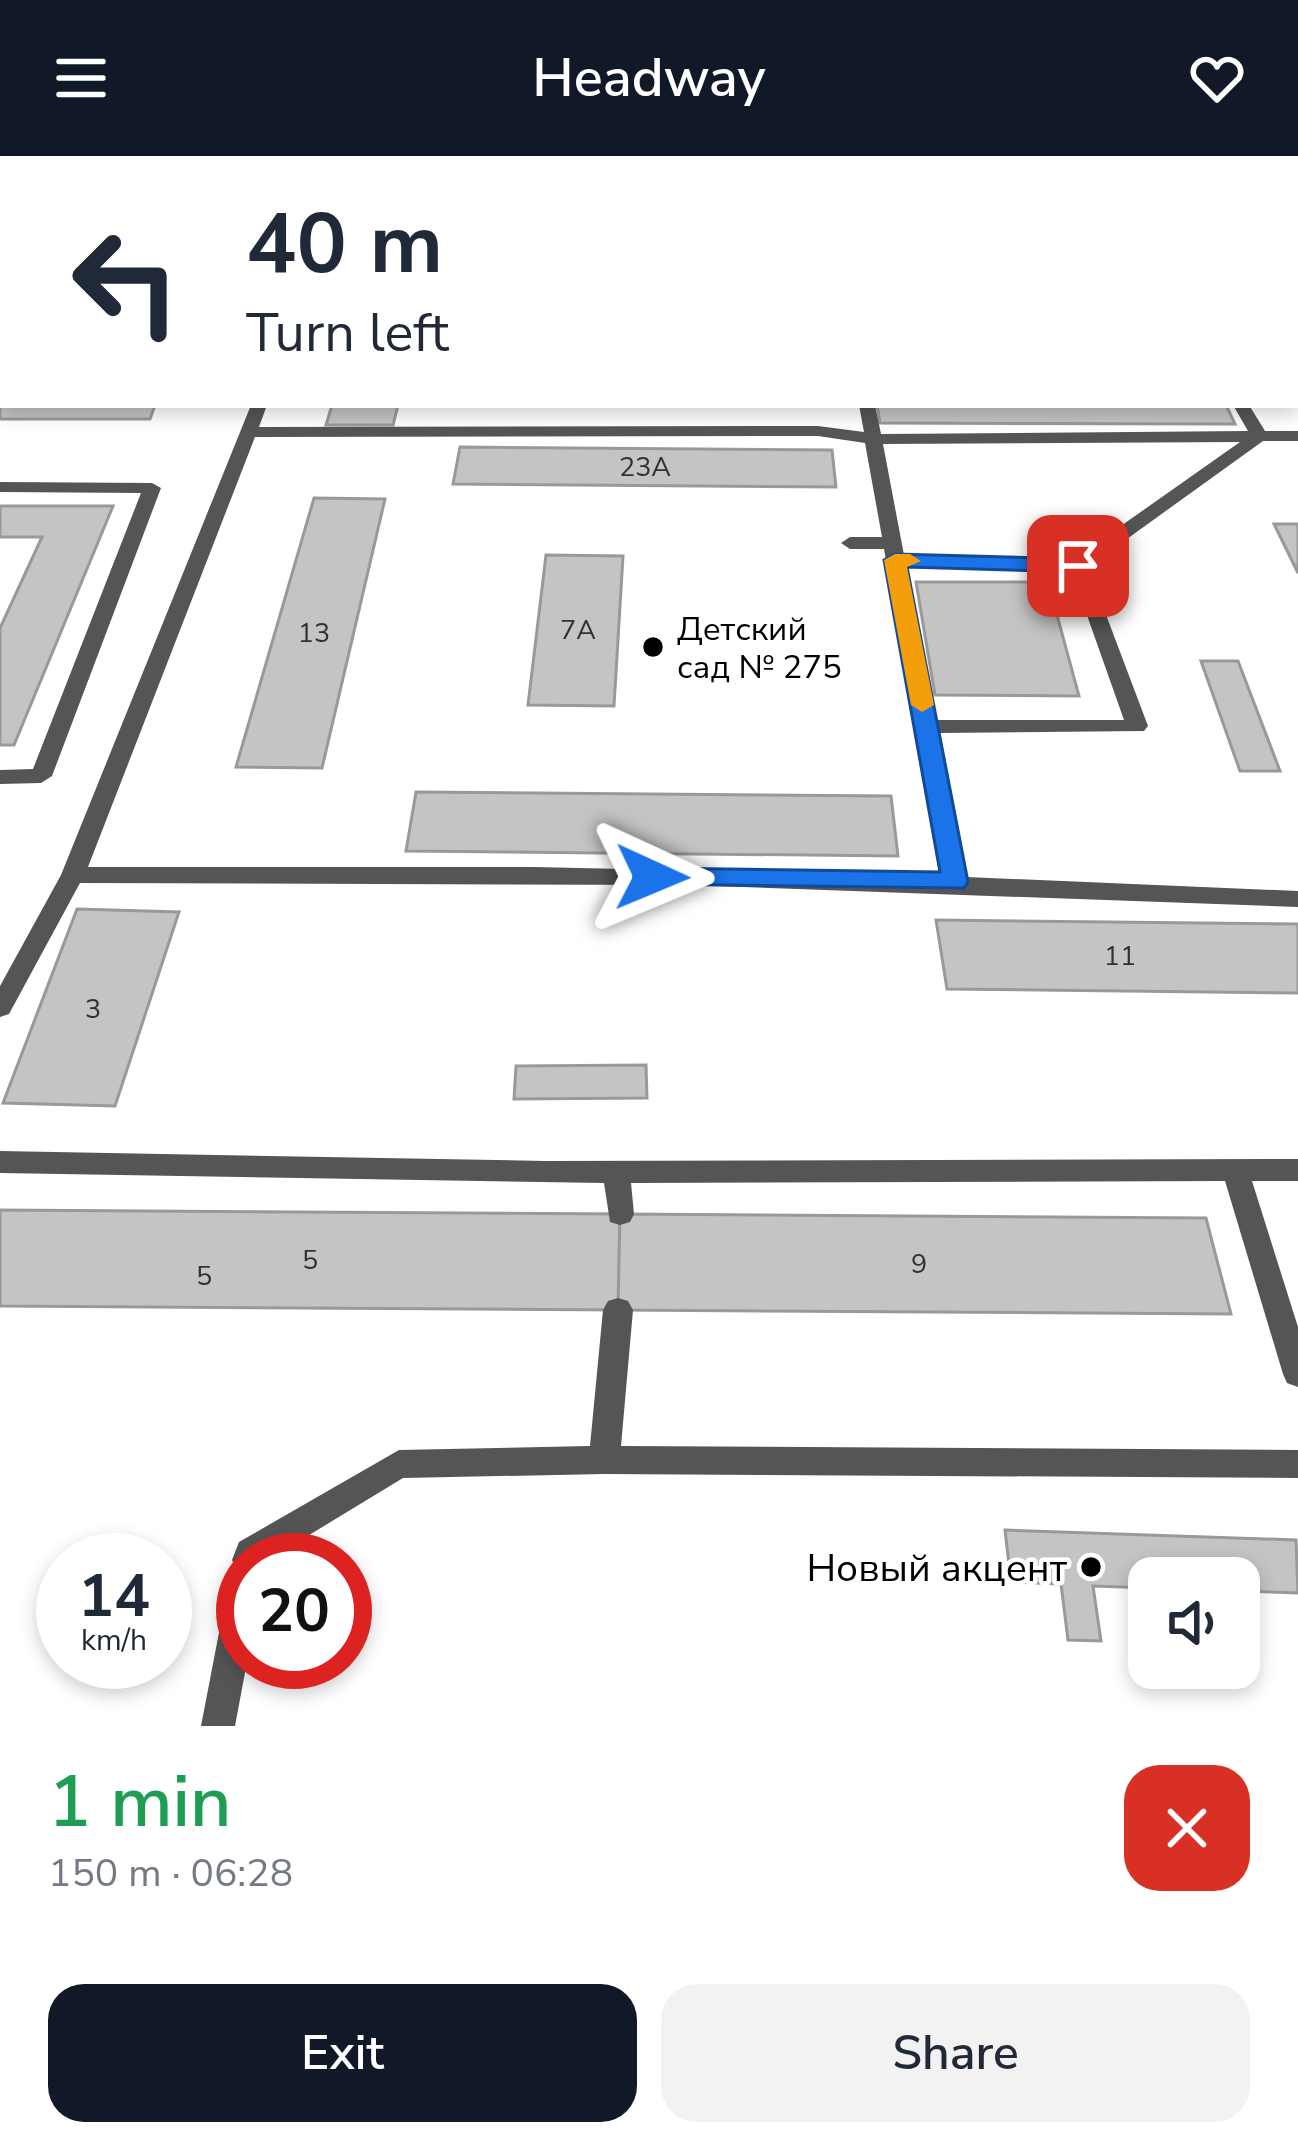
<!DOCTYPE html>
<html lang="en">
<head>
<meta charset="utf-8">
<style>
  body { margin:0; font-family:"Nunito Sans",sans-serif; background:#f2f2f3; color:#1f2937; height:100vh; display:flex; flex-direction:column; font-size:45px; white-space:nowrap }
  * { box-sizing:border-box; margin:0 }
  p { font-size:39px; color:#747a83 }
  .icon { flex:none; width:66px; height:66px; fill:none; stroke:currentColor; stroke-width:2; stroke-linecap:round; stroke-linejoin:round }
  .map { position:relative; height:1570px; overflow:hidden }
  .sheet { display:flex; flex-direction:column; background:#fff; flex:1 }
  .sheet>* { flex:none }
  .hud { position:absolute; left:0px; top:0px; width:1299px; height:252px; box-shadow:0 6px 18px #0003; background:#fff; color:#1f2937; overflow:hidden }
  .controls { position:absolute; left:1128px; top:1401px; display:grid; gap:24px }
  .controls a { display:grid; place-items:center; width:132px; height:132px; border-radius:24px; background:#fff; box-shadow:0 6px 18px #0003; font-size:60px }
  .speed { position:absolute; left:36px; top:1377px; display:flex; gap:24px; font-size:60px; font-weight:700; text-align:center }
  .speed>* { display:grid; place-content:center; width:156px; height:156px; border-radius:50%; background:#fff; box-shadow:0 6px 18px #0003; line-height:1 }
  .speed small { font-size:30px; font-weight:400 }
  .speed .limit { border:18px solid #d22; background:#fff; color:#111 }
  .pin { position:absolute; display:grid; place-items:center; width:102px; height:102px; color:#fff; margin:-51px; border-radius:24px; box-shadow:0 6px 18px #0006 }
  .me { position:absolute; width:132px; margin:-66px; rotate:91deg; stroke-linejoin:round; filter:drop-shadow(0 0 9px #0008) }
  .turn { display:flex; align-items:center; gap:42px; height:252px; padding:0 48px; font-size:54px }
  .turn .icon { width:156px; height:156px; stroke-width:2.5 }
  .turn b { display:block; font-size:84px; line-height:102px }
  .round { display:grid; place-items:center; flex:none; width:126px; height:126px; border-radius:36px; background:#f2f2f3 }
  .headline { display:flex; align-items:center; justify-content:space-between; height:204px; padding:0 48px }
  h1 { font-size:72px; font-weight:600; line-height:90px; color:#1e9e55 }
  .cta { display:flex; gap:24px; margin-top:auto; padding:24px 48px }
  .cta a { flex:1; height:138px; border-radius:36px; background:#111827; color:#fff; font-size:48px; font-weight:600; line-height:138px; text-align:center }
  .cta a+a { background:#f2f2f3; color:#1f2937 }
  header { display:flex; justify-content:space-between; align-items:center; height:156px; padding:0 48px; background:#111827; color:#fff; font-size:54px; font-weight:600 }
  .map>svg:first-child { display:block }
  .building { fill:#c4c4c4; stroke:#999; stroke-width:3 }
  .lines { fill:none; stroke-linecap:round; stroke-linejoin:round }
  .lane { fill:#555; fill-rule:evenodd }
  .street { fill:#555; fill-rule:evenodd }
  .route { fill:#1a73e8; stroke:#114b97; stroke-width:3 }
  .slow { fill:#f59e0b }
  .poi-dot { fill:#000; stroke:#fff; stroke-width:4.5 }
  .labels { text-anchor:middle; stroke-width:9; stroke-linejoin:round; paint-order:stroke }
  .number-label { font-size:27px; fill:#313131 }
  .poi-label { font-size:33px; fill:#000; stroke:#fff; text-anchor:start }
  .near-poi-label { font-size:39px; fill:#000; stroke:#fff; text-anchor:end }
</style>
</head>
<body>
<header><svg class="icon" aria-label="menu" viewBox="0 0 24 24"><path d="M4 6h16M4 12h16M4 18h16"/></svg>Headway<svg class="icon" aria-label="heart" viewBox="0 0 24 24"><path d="M12 20l-8-8c-3-5 5-10 8-4 3-6 11-1 8 4z"/></svg></header>
<div class="map">
<svg width="1298" height="1570" viewBox="0 0 1298 1570">
  <rect width="100%" height="100%" fill="#fff"/>
  <g class="building">
    <polygon points="0,233 3,249 155,249 150,263 0,263"/>
    <polygon points="332,249 398,249 393,269 326,269"/>
    <polygon points="877,249 1226,249 1235,268 880,267"/>
    <polygon points="460,291 832,294 836,331 453,328"/>
    <polygon points="314,342 385,343 322,612 236,611"/>
    <polygon points="0,350 113,350 14,589 0,589 0,472 42,381 0,381"/>
    <polygon points="1274,368 1298,368 1298,417"/>
    <polygon points="546,399 623,400 614,550 528,549"/>
    <polygon points="916,426 1048,426 1079,540 935,539"/>
    <polygon points="1201,505 1238,505 1280,615 1240,615"/>
    <polygon points="416,636 891,640 898,700 406,695"/>
    <polygon points="77,753 179,756 115,950 3,947"/>
    <polygon points="936,764 1298,768 1298,837 947,833"/>
    <polygon points="646,909 647,942 514,943 516,910"/>
    <polygon points="0,1054 620,1058 618,1154 0,1150"/>
    <polygon points="620,1058 1206,1062 1231,1158 618,1154"/>
    <polygon points="1005,1374 1296,1384 1298,1437 1239,1435 1239,1422 1149,1422 1149,1432 1093,1430 1101,1485 1068,1484 1061,1428 1011,1426"/>
  </g>
  <g class="lines">
    <g class="lane">
      <polygon points="818,0 828,0 830,3 816,3"/>
      <rect x="1296" y="59" width="2" height="8"/>
      <polygon points="0,91 3,91 0,104"/>
      <rect x="0" y="210" width="3" height="10"/>
      <path d="M 251,249 L 267,249 L 259,271 L 818,270 L 864,276 L 859,249 L 875,249 L 881,278 L 1248,275 L 1233,249 L 1249,249 L 1265,275 L 1298,275 L 1298,285 L 1263,285 L 1088,411 L 1148,570 L 1144,575 L 938,577 L 966,721 L 1298,735 L 1298,751 L 686,729 L 80,727 L 9,858 L 0,861 L 0,830 L 61,719 ZM 818,280 L 865,287 L 882,381 L 850,381 L 841,387 L 850,393 L 884,393 L 942,720 L 533,711 L 88,711 L 255,281 ZM 1240,286 L 1074,403 L 904,399 L 883,288 ZM 906,410 L 1071,414 L 1124,564 L 936,564 Z"/>
      <polygon points="0,326 152,327 161,332 52,620 41,627 0,628 0,614 33,613 141,337 0,336"/>
      <polygon points="0,995 546,1005 1298,1003 1298,1025 1252,1025 1298,1171 1298,1231 1287,1227 1283,1218 1225,1025 631,1027 634,1058 630,1066 620,1069 610,1066 604,1027 0,1017"/>
      <polygon points="618,1142 628,1145 633,1154 621,1290 1298,1294 1298,1322 604,1318 403,1322 268,1404 243,1404 243,1418 237,1415 232,1404 239,1386 399,1294 590,1290 603,1154 608,1145"/>
      <polygon points="243,1419 243,1506 247,1506 235,1570 201,1570 227,1435 231,1424"/>
    </g>
    <g class="street">
      <polygon points="614,0 1104,0 612,3"/>
      <rect x="0" y="3" width="3" height="8"/>
    </g>
  </g>
  <polygon class="route" points="895,398 1078,403 1089,410 1078,416 907,411 968,726 964,732 643,728 639,721 652,712 940,716 884,404"/>
  <polygon class="slow" points="910,398 921,405 907,411 934,549 922,556 911,549 884,404 895,398"/>
  <g class="poi-dot">
    <circle cx="653" cy="491" r="12"/>
    <circle cx="1091" cy="1411" r="12"/>
  </g>
  <g class="labels">
    <g class="number-label">
      <text x="645" y="320">23А</text>
      <text x="578" y="483">7А</text>
      <text x="314" y="486">13</text>
      <text x="1120" y="809">11</text>
      <text x="93" y="862">3</text>
      <text x="310" y="1113">5</text>
      <text x="919" y="1117">9</text>
      <text x="204" y="1129">5</text>
    </g>
    <g class="poi-label">
      <text x="677" y="484">Детский<tspan x="677" dy="38">сад № 275</tspan></text>
    </g>
    <g class="near-poi-label">
      <text x="1067" y="1425">Новый акцент</text>
    </g>
  </g>
</svg>
<div class="controls">
<a><svg class="icon" aria-label="sound" viewBox="0 0 24 24"><path d="M4 9h4l5-4v14l-5-4H4zM17 9q2 3 0 6"/></svg></a>
</div>
<div class="speed"><div>14<small>km/h</small></div><div class="limit">20</div></div>
<div class="pin" style="left:1078px;top:410px;background:#d93025"><svg class="icon" aria-label="arrive" viewBox="0 0 24 24"><path d="M6 21V4h12l-3 4 3 4H6"/></svg></div>
<svg class="me" style="left:652px;top:721px" viewBox="-20 -20 40 40"><path d="M0-17L14 15 0 8-14 15z" fill="#1a73e8" stroke="#fff" stroke-width="4"/></svg>
<div class="hud">
<div class="turn"><svg class="icon" aria-label="left" viewBox="0 0 24 24"><path d="M17 20v-9H6M10 6l-5 5 5 5"/></svg><div><b>40 m</b>Turn left</div></div>
</div>
</div>
<section class="sheet">
<div class="headline"><div><h1>1 min</h1><p>150 m · 06:28</p></div><a class="round" style="background:#d93025;color:#fff"><svg class="icon" aria-label="close" viewBox="0 0 24 24"><path d="M6 6l12 12M18 6L6 18"/></svg></a></div>
<div class="cta"><a>Exit</a><a>Share</a></div>
</section>
</body>
</html>
